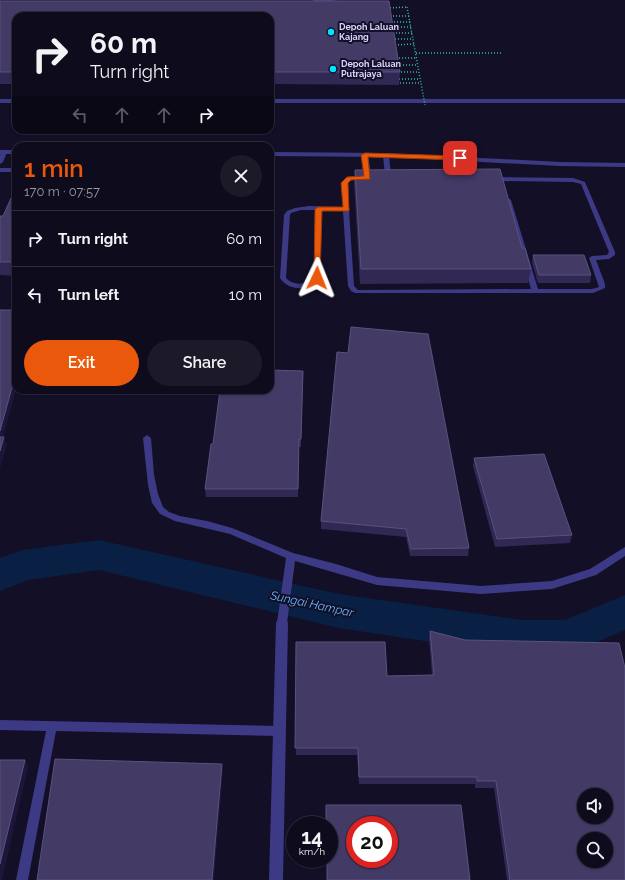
<!DOCTYPE html>
<html lang="en">
<head>
<meta charset="utf-8">
<style>
  body { margin:0; font-family:Raleway,sans-serif; background:#1c1929; color:#f1f3f6; height:100vh; display:flex; flex-direction:column; font-size:15px; white-space:nowrap }
  * { box-sizing:border-box; margin:0 }
  p { font-size:13px; color:#9b9ba3 }
  .icon { flex:none; width:22px; height:22px; fill:none; stroke:currentColor; stroke-width:2; stroke-linecap:round; stroke-linejoin:round }
  .map { position:relative; flex:1; overflow:hidden }
  .sheet { position:absolute; left:12px; top:142px; width:262px; height:252px; display:flex; flex-direction:column; background:#0e0b1c; border-radius:12px; box-shadow:0 1px 3px #0004,0 0 0 1px #2e2b3b }
  .sheet>* { flex:none }
  .top-card { position:absolute; left:12px; top:12px; width:262px; height:122px; border-radius:12px; box-shadow:0 1px 3px #0004,0 0 0 1px #2e2b3b; background:#0e0b1c; color:#f1f3f6; overflow:hidden }
  .tools { position:absolute; left:577px; top:788px; display:grid; gap:8px }
  .tools a { display:grid; place-items:center; width:36px; height:36px; border-radius:50%; background:#0e0b1c; box-shadow:0 1px 3px #0004,0 0 0 1px #2e2b3b; font-size:20px }
  .speed { position:absolute; left:286px; top:816px; display:flex; gap:8px; font-size:20px; font-weight:700; text-align:center }
  .speed>* { display:grid; place-content:center; width:52px; height:52px; border-radius:50%; background:#0e0b1c; box-shadow:0 1px 3px #0004,0 0 0 1px #2e2b3b; line-height:1 }
  .speed small { font-size:10px; font-weight:400 }
  .speed .limit { border:6px solid #d22; background:#fff; color:#111 }
  .pin { position:absolute; display:grid; place-items:center; width:34px; height:34px; color:#fff; margin:-17px; border-radius:8px; box-shadow:0 2px 6px #0006 }
  .me { position:absolute; width:44px; margin:-22px; rotate:2deg; stroke-linejoin:round; filter:drop-shadow(0 0 3px #0008) }
  .turn { display:flex; align-items:center; gap:14px; height:84px; padding:0 12px; font-size:18px }
  .turn .icon { width:52px; height:52px; stroke-width:2.5 }
  .turn b { display:block; font-size:28px; line-height:34px }
  .lanes { display:flex; align-items:center; height:38px; padding:0 12px; background:#0003; justify-content:center; gap:20px; direction:ltr }
  .lanes .off { opacity:.35 }
  .round { display:grid; place-items:center; flex:none; width:42px; height:42px; border-radius:21px; background:#1c1929 }
  .headline { display:flex; align-items:center; justify-content:space-between; height:68px; padding:0 12px }
  h1 { font-size:24px; font-weight:600; line-height:30px; color:#ea580c }
  .cta { display:flex; gap:8px; margin-top:auto; padding:8px 12px }
  .cta a { flex:1; height:46px; border-radius:24px; background:#ea580c; color:#fff; font-size:16px; font-weight:600; line-height:46px; text-align:center }
  .cta a+a { background:#1c1929; color:#f1f3f6 }
  ul { padding:0; list-style:none }
  li { display:flex; align-items:center; gap:12px; height:56px; padding:0 12px; border-top:1px solid #2e2b3b }
  li div { flex:1 }
  li b { display:block; font-size:15px }
  li em { font-style:normal }
  .map>svg:first-child { display:block }
  .lines { fill:none; stroke-linecap:round; stroke-linejoin:round }
  .river { fill:#0a1f44; fill-rule:evenodd }
  .path { stroke:#2fb8b0; stroke-width:1.5; stroke-dasharray:1 2; stroke-linecap:butt }
  .lane { fill:#3d3a85; fill-rule:evenodd }
  .street { fill:#3d3a85; fill-rule:evenodd }
  .path-bridge { stroke:#2fb8b0; stroke-width:1.5; stroke-dasharray:1 2; stroke-linecap:butt }
  .wall { fill:#312854 }
  .shaded-wall { fill:#1d163a }
  .building { fill:#433a66; stroke:#5a527e; fill-rule:evenodd }
  .route { fill:#ea580c; stroke:#983908 }
  .poi-dot { fill:#00e5ff; stroke:#130f26; stroke-width:1.5 }
  .labels { text-anchor:middle; stroke-width:4; stroke-linejoin:round; paint-order:stroke }
  .far-poi-label { font-size:9px; font-weight:bold; fill:#d9d4ff; stroke:#130f26; text-anchor:start }
  .water-label { font-size:12px; font-style:italic; fill:#62b6ff; stroke:#130f26 }
</style>
</head>
<body>
<div class="map">
<svg width="625" height="880" viewBox="0 0 625 880">
  <rect width="100%" height="100%" fill="#130f26"/>
  <g class="lines">
    <polygon class="river" points="99,540 339,594 523,620 565,620 625,595 625,630 568,654 523,656 339,628 99,570 28,580 0,591 0,558 22,550"/>
    <g class="path">
      <polyline points="387,8 407,7"/>
      <polyline points="390,16 409,16"/>
      <polyline points="391,22 410,22"/>
      <polyline points="392,27 411,27"/>
      <polyline points="393,33 412,33"/>
      <polyline points="395,39 413,39"/>
      <polyline points="395,45 414,44"/>
      <polyline points="416,53 501,53"/>
      <polyline points="396,58 417,58"/>
      <polyline points="397,65 418,65"/>
      <polyline points="398,72 419,72"/>
      <polyline points="399,79 420,79"/>
      <polyline points="400,83 421,83"/>
    </g>
    <g class="lane">
      <polygon points="312,0 332,0 343,2 341,3 314,1"/>
      <rect x="0" y="99" width="16" height="4"/>
      <rect x="270" y="99" width="355" height="4"/>
      <polygon points="4,150 7,152 3,162 0,164 0,155 2,151"/>
      <path d="M 365,153 L 368,155 L 371,175 L 385,176 L 383,155 L 386,153 L 389,155 L 391,176 L 573,178 L 585,182 L 615,252 L 615,255 L 609,259 L 596,260 L 605,284 L 605,288 L 593,293 L 355,293 L 351,291 L 348,286 L 343,211 L 321,210 L 320,278 C 311,291 289,292 280,278 L 284,215 L 287,211 L 295,208 L 309,206 L 343,207 L 341,183 L 347,177 L 365,175 L 362,155 ZM 351,179 L 573,182 L 581,184 L 609,252 L 607,255 L 592,256 L 589,258 L 599,287 L 592,289 L 538,289 L 511,200 L 508,198 L 505,200 L 531,289 L 358,290 L 354,286 L 349,210 L 350,209 L 349,208 L 347,183 ZM 301,210 L 315,210 L 314,278 C 306,285 293,286 286,278 L 290,215 L 291,213 Z"/>
      <rect x="0" y="168" width="16" height="4"/>
      <polygon points="147,435 151,438 154,475 158,494 163,507 169,512 180,516 207,521 232,528 293,553 336,564 377,577 481,586 552,581 590,569 625,547 625,556 596,575 552,589 481,594 377,585 295,561 287,623 285,626 282,627 279,626 277,623 286,558 230,534 175,521 160,514 152,503 148,485 143,438"/>
      <polygon points="0,720 280,726 284,728 285,731 284,734 280,736 56,731 28,880 16,880 46,731 0,730"/>
    </g>
    <g class="street">
      <rect x="0" y="150" width="16" height="4"/>
      <polygon points="270,152 386,153 560,162 625,163 625,167 560,166 386,157 270,156"/>
      <polygon points="282,618 286,619 288,623 283,880 269,880 276,623 278,619"/>
    </g>
    <polyline class="path-bridge" points="407,7 425,105"/>
  </g>
  <g class="wall">
    <polygon points="0,1 389,1 400,72 399,85 270,84 270,16 16,16 16,84 0,84"/>
    <polygon points="355,170 522,248 531,269 528,283 360,284 354,183"/>
    <polygon points="16,196 16,276 0,275 0,216 3,216"/>
    <polygon points="533,255 591,275 590,283 538,283 532,263"/>
    <polygon points="337,352 469,548 468,556 410,556 406,537 321,529 321,521"/>
    <polygon points="303,371 301,447 299,447 298,497 206,497 205,489 213,444"/>
    <polygon points="474,458 572,535 570,543 495,547 473,466"/>
    <polygon points="430,631 625,880 507,880 494,788 475,788 475,784 359,784 357,755 296,755 296,642 387,676 432,675 429,638"/>
  </g>
  <g class="shaded-wall">
    <polygon points="16,373 16,390 1,445 0,441 0,431"/>
    <polygon points="4,437 7,445 0,468 0,451"/>
    <polygon points="25,760 28,767 2,880 0,880 0,864"/>
    <polygon points="222,764 223,771 214,880 212,880"/>
  </g>
  <g class="building">
    <polygon points="0,1 389,1 400,72 270,72 270,16 16,16 16,72 0,72"/>
    <polygon points="500,169 522,248 525,248 531,269 361,269 355,170"/>
    <polygon points="12,196 16,196 16,262 0,262 0,216 3,216"/>
    <polygon points="533,255 584,255 591,275 539,275"/>
    <polygon points="0,310 16,310 16,373 0,431"/>
    <polygon points="351,327 428,334 469,548 411,549 406,529 321,521 337,352 348,353"/>
    <polygon points="270,370 303,371 301,439 299,439 298,489 205,489 211,444 213,444 220,390 270,390"/>
    <polygon points="0,437 4,437 0,451"/>
    <polygon points="544,454 572,535 497,539 474,458"/>
    <path d="M 430,631 L 465,640 L 619,643 L 625,668 L 625,880 L 510,880 L 496,781 L 477,781 L 477,777 L 359,777 L 358,748 L 295,748 L 296,642 L 385,642 L 387,676 L 434,675 ZM 584,795 L 606,795 L 606,817 L 584,817 ZM 584,839 L 606,839 L 606,861 L 584,861 Z"/>
    <polygon points="55,759 222,764 212,880 37,880"/>
    <polygon points="0,760 25,760 0,864"/>
    <path d="M 326,805 L 461,805 L 470,880 L 327,880 L 327,859 L 329,859 L 329,825 L 326,825 ZM 355,825 L 389,825 L 389,859 L 355,859 Z"/>
  </g>
  <polygon class="route" points="365,153 460,156 464,158 460,160 368,157 370,179 351,180 348,183 349,211 322,211 320,278 317,280 314,280 315,209 318,207 343,207 341,183 347,177 364,176 361,155"/>
  <g class="poi-dot">
    <circle cx="331" cy="32" r="4"/>
    <circle cx="333" cy="69" r="4"/>
  </g>
  <g class="labels">
    <g class="far-poi-label">
      <text x="339" y="30">Depoh Laluan<tspan x="339" dy="10">Kajang</tspan></text>
      <text x="341" y="67">Depoh Laluan<tspan x="341" dy="10">Putrajaya</tspan></text>
    </g>
    <g class="water-label">
      <text transform="translate(312 604) rotate(12)" y="4">Sungai Hampar</text>
    </g>
  </g>
</svg>
<div class="tools">
<a><svg class="icon" aria-label="sound" viewBox="0 0 24 24"><path d="M4 9h4l5-4v14l-5-4H4zM17 9q2 3 0 6"/></svg></a>
<a><svg class="icon" aria-label="search" viewBox="0 0 24 24"><circle cx="10" cy="10" r="6"/><path d="M15 15l6 6"/></svg></a>
</div>
<div class="speed"><div>14<small>km/h</small></div><div class="limit">20</div></div>
<div class="pin" style="left:460px;top:158px;background:#d93025"><svg class="icon" aria-label="arrive" viewBox="0 0 24 24"><path d="M6 21V4h12l-3 4 3 4H6"/></svg></div>
<svg class="me" style="left:317px;top:278px" viewBox="-20 -20 40 40"><path d="M0-17L14 15 0 8-14 15z" fill="#ea580c" stroke="#fff" stroke-width="4"/></svg>
<div class="top-card">
<div class="turn"><svg class="icon" aria-label="right" viewBox="0 0 24 24"><path d="M7 20v-9h11M14 6l5 5-5 5"/></svg><div><b>60 m</b>Turn right</div></div>
<div class="lanes"><svg class="icon off" aria-label="left" viewBox="0 0 24 24"><path d="M17 20v-9H6M10 6l-5 5 5 5"/></svg><svg class="icon off" aria-label="ahead" viewBox="0 0 24 24"><path d="M12 20V5M6 11l6-6 6 6"/></svg><svg class="icon off" aria-label="ahead" viewBox="0 0 24 24"><path d="M12 20V5M6 11l6-6 6 6"/></svg><svg class="icon" aria-label="right" viewBox="0 0 24 24"><path d="M7 20v-9h11M14 6l5 5-5 5"/></svg></div>
</div>
<section class="sheet">
<div class="headline"><div><h1>1 min</h1><p>170 m · 07:57</p></div><a class="round"><svg class="icon" aria-label="close" viewBox="0 0 24 24"><path d="M6 6l12 12M18 6L6 18"/></svg></a></div>
<ul>
<li><svg class="icon" aria-label="right" viewBox="0 0 24 24"><path d="M7 20v-9h11M14 6l5 5-5 5"/></svg><div><b>Turn right</b></div><em>60 m</em></li>
<li><svg class="icon" aria-label="left" viewBox="0 0 24 24"><path d="M17 20v-9H6M10 6l-5 5 5 5"/></svg><div><b>Turn left</b></div><em>10 m</em></li>
</ul>
<div class="cta"><a>Exit</a><a>Share</a></div>
</section>
</div>
</body>
</html>
